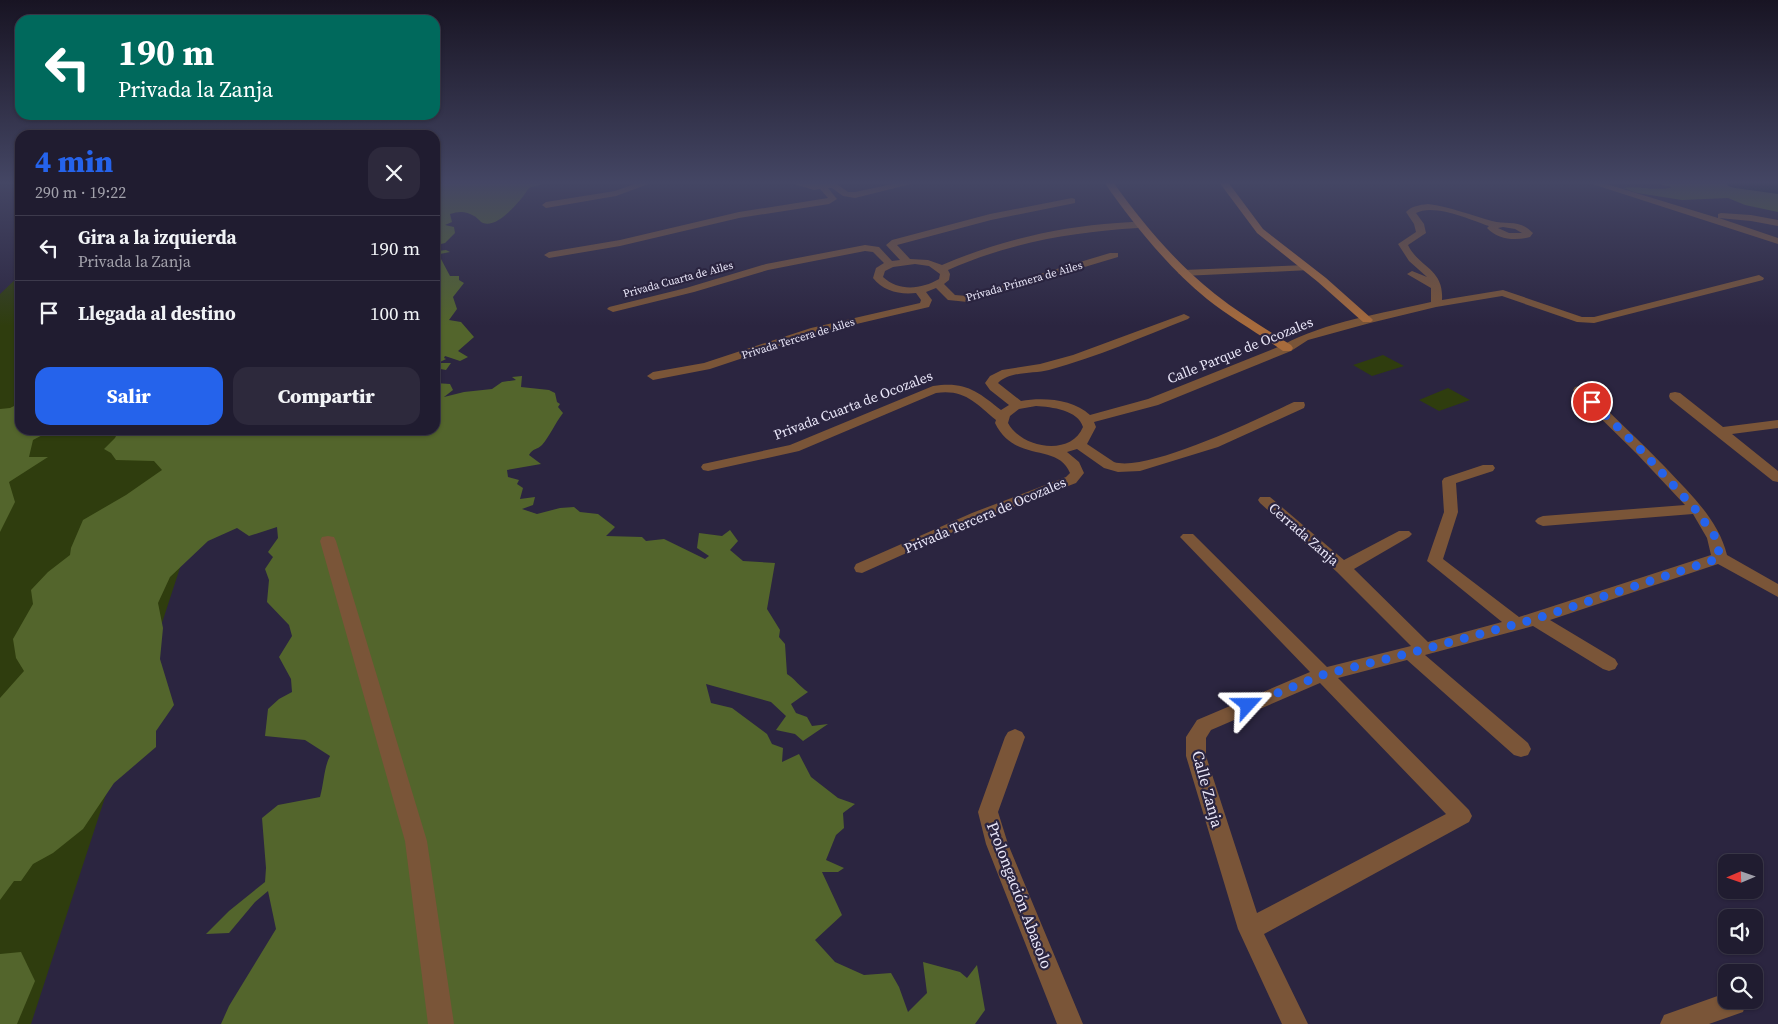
<!DOCTYPE html>
<html lang="es">
<head>
<meta charset="utf-8">
<style>
  body { margin:0; font-family:"Source Serif 4",serif; background:#2d293c; color:#f1f3f6; height:100vh; display:flex; flex-direction:column; font-size:19px; white-space:nowrap }
  * { box-sizing:border-box; margin:0 }
  p { font-size:16px; color:#a2a1ab }
  .icon { flex:none; width:28px; height:28px; fill:none; stroke:currentColor; stroke-width:2; stroke-linecap:round; stroke-linejoin:round }
  .map { position:relative; flex:1; overflow:hidden }
  .side { position:absolute; left:15px; top:130px; width:425px; height:305px; display:flex; flex-direction:column; background:#201c30; border-radius:15px; box-shadow:0 1px 4px #0004,0 0 0 1px #3d3a4c }
  .side>* { flex:none }
  .banner { position:absolute; left:15px; top:15px; width:425px; height:105px; border-radius:15px; box-shadow:0 1px 4px #0004,0 0 0 1px #3d3a4c; background:#00695c; color:#fff; overflow:hidden }
  .needle { width:32px; rotate:268deg }
  .fabs { position:absolute; left:1718px; top:854px; display:grid; gap:10px }
  .fabs a { display:grid; place-items:center; width:45px; height:45px; border-radius:10px; background:#201c30; box-shadow:0 1px 4px #0004,0 0 0 1px #3d3a4c; font-size:25px }
  .pin { position:absolute; display:grid; place-items:center; width:42px; height:42px; color:#fff; margin:-21px; border:2px solid #fff; border-radius:50%; box-shadow:0 1px 5px #0007 }
  .me { position:absolute; width:55px; margin:-28px; rotate:66deg; stroke-linejoin:round; filter:drop-shadow(0 0 4px #0008) }
  .turn { display:flex; align-items:center; gap:18px; height:105px; padding:0 20px; font-size:22px }
  .turn .icon { width:65px; height:65px; stroke-width:2.5 }
  .turn b { display:block; font-size:35px; line-height:42px }
  .round { display:grid; place-items:center; flex:none; width:52px; height:52px; border-radius:15px; background:#2d293c }
  .headline { display:flex; align-items:center; justify-content:space-between; height:85px; padding:0 20px }
  h1 { font-size:30px; font-weight:800; line-height:38px; color:#2563eb }
  .cta { display:flex; gap:10px; margin-top:auto; padding:10px 20px }
  .cta a { flex:1; height:58px; border-radius:15px; background:#2563eb; color:#fff; font-size:20px; font-weight:800; line-height:58px; text-align:center }
  .cta a+a { background:#2d293c; color:#f1f3f6 }
  ul { padding:0; list-style:none }
  li { display:flex; align-items:center; gap:15px; height:65px; padding:0 20px; border-top:1px solid #3d3a4c }
  li div { flex:1 }
  li b { display:block; font-size:19px }
  li em { font-style:normal }
  .map>svg:first-child { display:block }
  .green { fill:#2f3d0e }
  .forest { fill:#53652c }
  .lines { fill:none; stroke-linecap:round; stroke-linejoin:round }
  .river { fill:#001b1e; fill-rule:evenodd }
  .street { fill:#7a5538; fill-rule:evenodd }
  .secondary { fill:#a76b3c; fill-rule:evenodd }
  .route { stroke:#2563eb; stroke-width:9; stroke-dasharray:0 16.2 }
  .labels { text-anchor:middle; stroke-width:4.5; stroke-linejoin:round; paint-order:stroke }
  .far-street-label { font-size:11px; fill:#eae7f9; stroke:#2b2540 }
  .street-label { font-size:14px; fill:#eae7f9; stroke:#2b2540 }
  .near-street-label { font-size:16px; fill:#eae7f9; stroke:#2b2540 }
</style>
</head>
<body>
<div class="map">
<svg width="1778" height="1024" viewBox="0 0 1778 1024">
  <rect width="100%" height="100%" fill="#2b2540"/>
  <g class="green">
    <polygon points="20,275 20,430 225,430 31,1024 0,1024 0,294"/>
    <polygon points="1383,355 1404,366 1372,376 1353,365"/>
    <polygon points="1448,388 1470,400 1439,411 1419,400"/>
  </g>
  <g class="forest">
    <path d="M 435,182 L 533,182 L 546,183 L 529,188 C 522,199 498,229 483,223 C 480,222 477,217 474,216 C 466,211 459,211 450,214 L 452,222 L 445,225 L 454,227 L 455,233 L 445,243 L 437,245 L 437,251 L 446,250 L 450,252 L 435,255 Z"/>
    <path d="M 1649,182 L 1739,182 L 1755,189 L 1778,191 L 1778,212 L 1745,205 L 1728,198 L 1682,200 L 1637,193 L 1623,188 C 1639,185 1656,192 1672,187 Z"/>
    <polygon points="435,256 441,259 450,276 459,276 459,280 464,283 453,297 457,309 449,320 461,322 474,337 458,351 468,357 460,361 445,356 444,358 446,359 438,363 451,363 446,370 435,368"/>
    <path d="M 522,376 L 521,387 L 549,390 L 555,393 L 557,402 L 560,404 L 558,407 L 563,413 C 555,423 550,436 542,445 C 537,450 533,448 529,455 L 541,464 L 507,470 L 508,477 L 519,480 L 517,484 L 523,488 L 520,499 L 535,497 L 533,505 L 522,509 L 537,514 L 560,508 L 574,507 L 580,512 L 598,514 L 615,527 L 606,536 L 642,537 L 646,541 L 664,539 L 705,559 L 709,556 L 697,548 L 699,533 L 722,536 L 730,530 L 738,541 L 730,550 L 743,561 L 775,563 L 767,609 L 780,630 L 779,637 L 785,644 L 787,674 C 795,679 799,686 808,692 L 791,704 L 796,713 L 807,717 L 812,726 L 828,724 L 803,741 L 795,734 L 776,730 L 786,716 L 771,702 L 706,684 L 711,703 L 732,708 L 767,734 L 772,744 L 783,748 L 782,762 L 799,754 L 811,777 L 838,798 L 855,804 L 843,813 L 844,828 L 836,835 L 826,860 L 844,868 L 838,872 L 822,872 L 842,915 L 815,940 L 835,962 L 864,975 L 891,973 L 899,987 L 908,1012 L 927,993 L 923,962 L 960,972 L 967,978 L 977,965 L 985,1010 L 975,1024 L 221,1024 L 229,1006 L 276,929 L 268,891 L 255,902 L 229,933 L 206,934 L 229,911 L 265,882 L 266,868 L 262,818 L 278,805 L 320,797 C 324,783 324,767 330,756 L 305,740 L 265,736 L 268,709 L 279,699 L 292,692 L 291,679 L 279,657 L 292,636 L 289,625 L 267,602 L 269,580 L 265,569 L 273,557 L 268,552 L 278,538 L 277,527 L 249,536 L 237,528 L 208,541 L 170,577 L 158,603 L 163,628 L 160,659 L 174,705 L 156,731 L 156,747 L 114,783 L 83,829 L 53,853 L 33,864 L 21,881 L 14,881 L 0,900 L 0,698 L 24,671 L 16,658 L 13,639 L 33,604 L 31,590 L 48,572 L 70,555 L 71,548 L 83,520 L 126,495 L 162,470 L 154,461 L 116,460 L 111,453 L 104,449 L 115,438 L 119,430 L 435,430 L 435,383 L 450,384 L 453,390 L 444,397 L 464,392 L 492,389 L 502,382 L 516,380 L 512,377 Z"/>
    <polygon points="20,403 20,430 52,430 33,440 29,457 48,457 9,482 15,502 0,532 0,409 10,408"/>
    <polygon points="21,952 35,981 17,1024 0,1024 0,954"/>
  </g>
  <g class="lines">
    <polygon class="river" points="1726,182 1778,182 1778,194 1735,188 1728,186"/>
    <g class="street">
      <polygon points="640,182 654,182 616,196 546,208 542,205 546,202 615,191"/>
      <polygon points="787,182 814,184 834,182 848,192 855,192 902,182 919,182 855,198 843,196 832,188 828,188 837,199 829,204 739,218 620,246 549,258 544,255 549,252 620,240 739,212 828,198 820,189 814,190"/>
      <polygon points="1586,182 1600,182 1718,218 1718,214 1721,213 1751,215 1778,220 1778,226 1751,221 1719,218 1778,238 1778,244"/>
      <path d="M 1072,198 L 1075,199 L 1075,203 L 991,220 L 897,245 L 910,259 L 928,260 L 942,265 C 998,241 1057,227 1117,223 C 1125,223 1137,220 1143,225 L 1138,228 C 1071,232 1009,243 948,270 L 950,274 L 949,280 L 944,284 L 955,295 L 967,296 L 1110,253 L 1118,253 L 1118,257 L 968,302 L 948,300 L 936,288 L 926,292 L 932,300 L 929,307 L 818,333 L 710,369 L 653,380 L 647,376 L 653,372 L 704,363 L 811,328 L 920,303 L 921,300 L 916,293 C 900,295 883,291 873,278 L 876,268 L 884,263 L 873,252 L 865,251 L 768,270 L 694,292 L 613,312 L 607,309 L 609,307 L 686,288 L 766,264 L 865,245 L 879,247 L 892,261 L 900,260 L 886,245 L 892,240 L 990,214 ZM 915,264 L 929,266 L 940,274 L 939,279 C 922,289 899,292 883,277 L 885,271 L 893,267 Z"/>
      <path d="M 1428,204 C 1450,207 1471,215 1492,221 C 1507,225 1520,219 1533,233 L 1530,237 C 1516,241 1498,240 1487,228 L 1489,226 C 1471,220 1434,203 1416,213 L 1424,224 L 1426,233 L 1408,245 C 1419,268 1444,268 1442,300 L 1503,290 L 1582,317 L 1594,317 L 1759,275 L 1764,278 L 1763,280 L 1594,323 L 1577,322 L 1502,296 L 1436,307 L 1370,323 L 1308,340 L 1291,351 L 1158,405 L 1094,422 L 1096,427 L 1087,444 L 1114,462 C 1147,473 1260,418 1294,402 L 1304,402 L 1305,405 L 1304,408 L 1218,447 L 1140,471 L 1118,472 L 1104,468 L 1077,449 L 1067,452 L 1079,462 L 1084,473 L 1076,483 L 982,519 L 862,573 L 856,572 L 854,568 L 856,564 L 972,513 L 1066,477 L 1070,473 C 1058,442 1015,464 995,423 L 996,420 C 975,403 965,389 936,393 L 799,451 L 708,471 L 703,470 L 701,467 L 703,464 L 790,445 L 933,386 C 965,381 977,391 1001,410 L 1009,405 L 990,390 L 985,383 L 990,376 L 1002,370 L 1040,364 L 1073,355 L 1184,314 L 1190,317 L 1188,319 C 1142,337 1097,357 1049,370 C 1033,374 1010,371 998,383 L 1021,401 C 1043,397 1073,399 1090,415 L 1148,399 L 1283,345 C 1324,322 1384,313 1431,302 L 1431,288 L 1407,274 L 1412,271 L 1427,277 L 1409,261 L 1398,244 L 1416,232 L 1414,224 L 1406,212 C 1412,206 1419,205 1428,204 ZM 1503,227 L 1515,229 L 1522,233 L 1509,233 L 1498,228 ZM 1036,406 C 1052,407 1078,410 1083,427 C 1071,457 1021,448 1008,423 L 1010,416 L 1019,409 Z"/>
      <polygon points="1306,265 1311,268 1310,270 1183,276 1178,273 1183,270"/>
      <path d="M 1579,386 L 1583,387 C 1611,414 1639,440 1666,468 C 1691,495 1718,519 1727,555 L 1778,584 L 1778,597 L 1718,564 L 1550,620 L 1615,659 L 1618,664 L 1615,669 L 1609,671 L 1603,669 L 1533,626 L 1425,655 L 1528,743 L 1531,749 L 1528,755 L 1521,757 L 1514,755 L 1407,660 L 1338,678 L 1469,810 L 1472,816 L 1469,822 L 1264,934 L 1308,1024 L 1282,1024 L 1238,929 L 1186,756 L 1186,737 L 1197,720 L 1310,672 L 1180,537 L 1183,534 L 1193,534 L 1327,667 L 1411,646 L 1337,572 L 1260,503 L 1258,500 L 1260,497 L 1270,497 L 1344,560 L 1399,531 L 1409,531 L 1412,534 L 1409,537 L 1354,569 L 1428,642 L 1502,622 L 1427,561 L 1444,512 L 1442,481 L 1444,478 L 1483,465 L 1493,465 L 1495,468 L 1493,471 L 1456,483 L 1458,512 L 1443,559 L 1519,617 L 1711,555 L 1707,538 L 1693,514 L 1543,526 L 1538,524 L 1535,521 L 1538,518 L 1543,516 L 1685,505 L 1637,454 L 1575,393 L 1573,390 L 1575,387 ZM 1320,683 L 1446,814 L 1257,913 L 1206,756 L 1206,738 L 1211,730 Z"/>
      <polygon points="1675,392 1680,393 1723,427 1778,420 1778,428 1732,434 1778,471 1778,482 1773,481 1670,399 1669,396 1670,393"/>
      <polygon points="328,536 334,537 336,541 427,841 454,1024 428,1024 405,841 320,541 322,537"/>
      <polygon points="1015,729 1022,732 1025,737 998,812 1008,844 1083,1024 1057,1024 986,844 978,812 1005,737 1008,732"/>
      <polygon points="1726,993 1726,1000 1745,1000 1746,1003 1743,1012 1709,1024 1660,1024 1664,1015"/>
    </g>
    <g class="secondary">
      <path d="M 1104,182 L 1113,182 C 1143,224 1175,262 1215,294 C 1239,313 1266,329 1291,345 L 1293,348 L 1291,351 L 1283,351 C 1258,333 1231,318 1207,299 C 1167,266 1134,225 1104,182 Z"/>
      <polygon points="1219,182 1228,182 1263,229 1326,278 1371,318 1373,320 1371,322 1363,322 1318,282 1257,233"/>
    </g>
  </g>
  <linearGradient id="sky" x2="0" y2="1"><stop stop-color="#181423"/><stop offset="0.56" stop-color="#444664"/><stop offset="1" stop-color="#444664" stop-opacity="0"/></linearGradient>
  <rect width="1778" height="326" fill="url(#sky)"/>
  <g class="lines">
    <polyline class="route" points="1248,705 1322,675 1410,653 1535,619 1720,558 1716,538 1696,510 1642,451 1592,402"/>
  </g>
  <g class="labels">
    <g class="far-street-label">
      <text transform="translate(678 279) rotate(-15)" y="4">Privada Cuarta de Ailes</text>
      <text transform="translate(1024 281) rotate(-16)" y="4">Privada Primera de Ailes</text>
      <text transform="translate(798 338) rotate(-17)" y="4">Privada Tercera de Ailes</text>
    </g>
    <g class="street-label">
      <text transform="translate(1240 350) rotate(-22)" y="5">Calle Parque de Ocozales</text>
      <text transform="translate(853 405) rotate(-21)" y="5">Privada Cuarta de Ocozales</text>
      <text transform="translate(985 515) rotate(-23)" y="5">Privada Tercera de Ocozales</text>
      <text transform="translate(1304 534) rotate(41)" y="5">Cerrada Zanja</text>
    </g>
    <g class="near-street-label">
      <text transform="translate(1208 789) rotate(75)" y="6">Calle Zanja</text>
      <text transform="translate(1020 895) rotate(69)" y="6">Prolongación Abasolo</text>
    </g>
  </g>
</svg>
<div class="fabs">
<a><svg class="needle" viewBox="-14 -14 28 28"><path d="M0-13l5 13h-10z" fill="#e53935"/><path d="M0 13l5-13h-10z" fill="#a2a1ab"/></svg></a>
<a><svg class="icon" aria-label="sound" viewBox="0 0 24 24"><path d="M4 9h4l5-4v14l-5-4H4zM17 9q2 3 0 6"/></svg></a>
<a><svg class="icon" aria-label="search" viewBox="0 0 24 24"><circle cx="10" cy="10" r="6"/><path d="M15 15l6 6"/></svg></a>
</div>
<div class="pin" style="left:1592px;top:402px;background:#d93025"><svg class="icon" aria-label="arrive" viewBox="0 0 24 24"><path d="M6 21V4h12l-3 4 3 4H6"/></svg></div>
<svg class="me" style="left:1248px;top:705px" viewBox="-20 -20 40 40"><path d="M0-17L14 15 0 8-14 15z" fill="#2563eb" stroke="#fff" stroke-width="4"/></svg>
<div class="banner">
<div class="turn"><svg class="icon" aria-label="left" viewBox="0 0 24 24"><path d="M17 20v-9H6M10 6l-5 5 5 5"/></svg><div><b>190 m</b>Privada la Zanja</div></div>
</div>
<section class="side">
<div class="headline"><div><h1>4 min</h1><p>290 m · 19:22</p></div><a class="round"><svg class="icon" aria-label="close" viewBox="0 0 24 24"><path d="M6 6l12 12M18 6L6 18"/></svg></a></div>
<ul>
<li><svg class="icon" aria-label="left" viewBox="0 0 24 24"><path d="M17 20v-9H6M10 6l-5 5 5 5"/></svg><div><b>Gira a la izquierda</b><p>Privada la Zanja</p></div><em>190 m</em></li>
<li><svg class="icon" aria-label="arrive" viewBox="0 0 24 24"><path d="M6 21V4h12l-3 4 3 4H6"/></svg><div><b>Llegada al destino</b></div><em>100 m</em></li>
</ul>
<div class="cta"><a>Salir</a><a>Compartir</a></div>
</section>
</div>
</body>
</html>
